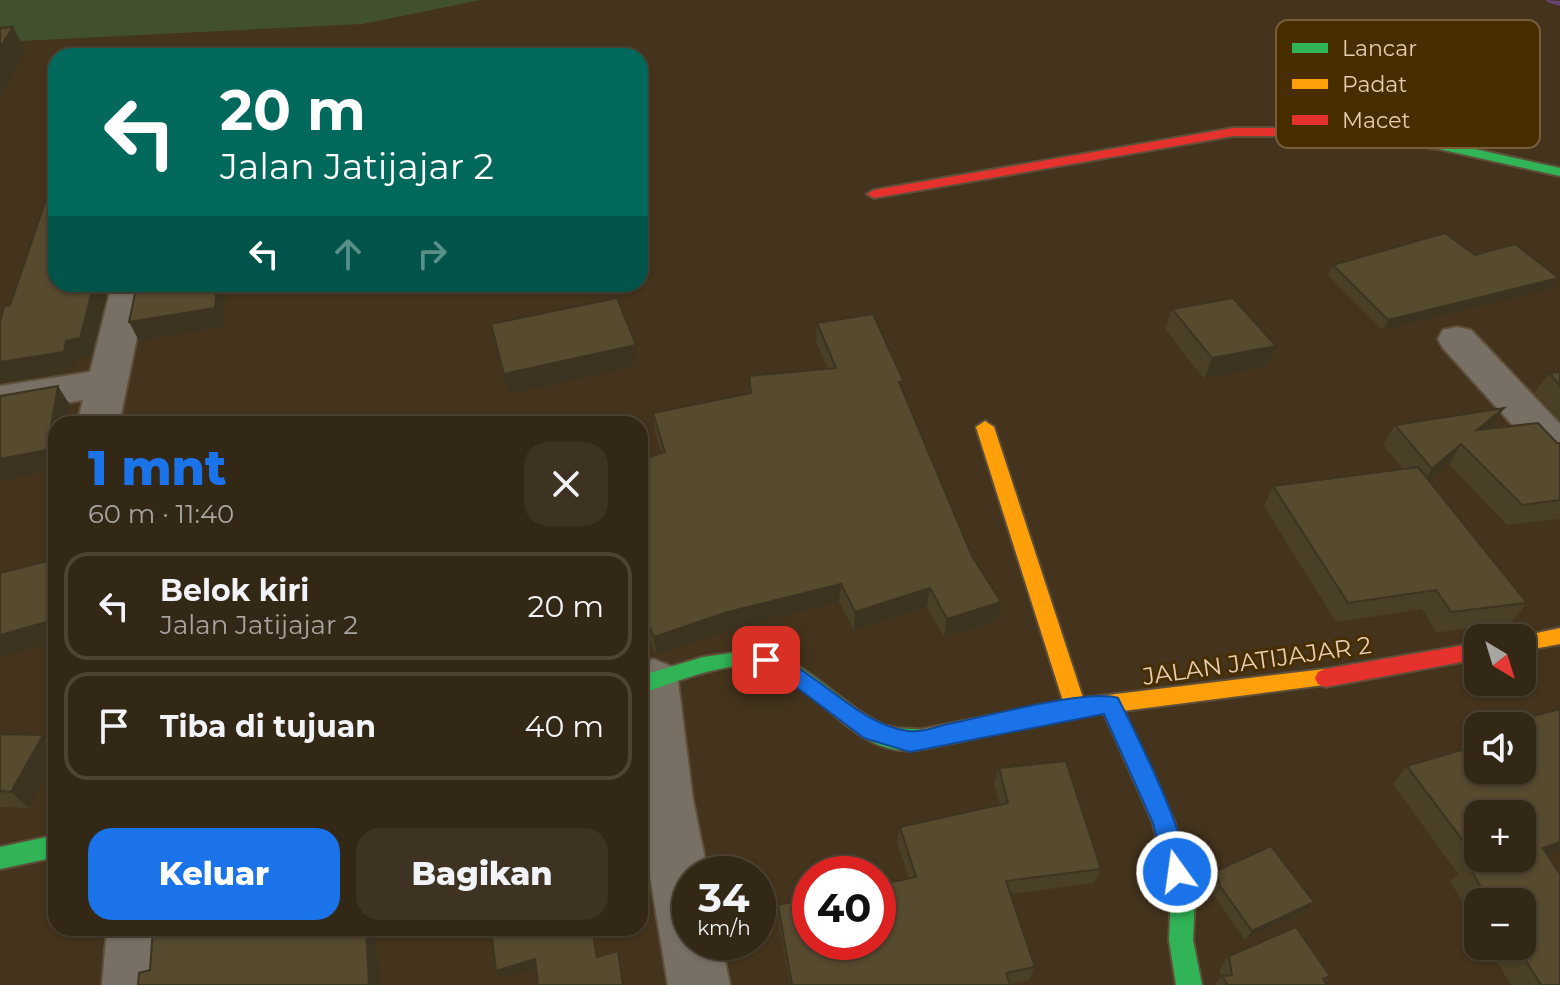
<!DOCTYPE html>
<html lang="id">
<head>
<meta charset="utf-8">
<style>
  body { margin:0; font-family:Montserrat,sans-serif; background:#3e3323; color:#f1f3f6; height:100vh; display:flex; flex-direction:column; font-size:30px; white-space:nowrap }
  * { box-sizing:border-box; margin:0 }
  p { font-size:26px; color:#a9a5a1 }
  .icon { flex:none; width:44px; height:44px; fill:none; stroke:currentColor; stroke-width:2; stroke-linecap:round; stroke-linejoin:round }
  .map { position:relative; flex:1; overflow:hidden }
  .side { position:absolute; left:48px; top:416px; width:600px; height:520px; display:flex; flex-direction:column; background:#332716; border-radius:24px; box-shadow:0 2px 6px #0004,0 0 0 2px #4e4435 }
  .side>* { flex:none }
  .hud { position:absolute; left:48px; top:48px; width:600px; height:244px; border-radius:24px; box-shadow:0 2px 6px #0004,0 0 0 2px #4e4435; background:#00695c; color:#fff; overflow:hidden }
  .needle { width:52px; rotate:142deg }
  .fabs { position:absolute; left:1464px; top:624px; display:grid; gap:16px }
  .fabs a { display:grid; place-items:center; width:72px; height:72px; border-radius:16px; background:#332716; box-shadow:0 2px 6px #0004,0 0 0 2px #4e4435; font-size:40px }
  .speed { position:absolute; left:672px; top:856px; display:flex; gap:16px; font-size:40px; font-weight:700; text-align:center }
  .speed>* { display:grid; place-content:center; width:104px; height:104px; border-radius:50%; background:#332716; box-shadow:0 2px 6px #0004,0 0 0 2px #4e4435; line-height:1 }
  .speed small { font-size:20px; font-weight:400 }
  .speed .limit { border:12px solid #d22; background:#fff; color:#111 }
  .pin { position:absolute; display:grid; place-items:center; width:68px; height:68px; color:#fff; margin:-34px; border-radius:16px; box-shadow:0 4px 12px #0006 }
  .me { position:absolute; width:88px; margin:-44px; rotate:346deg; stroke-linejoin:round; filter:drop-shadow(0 0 6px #0008) }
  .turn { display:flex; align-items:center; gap:28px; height:168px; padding:0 40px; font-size:36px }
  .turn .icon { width:104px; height:104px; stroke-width:2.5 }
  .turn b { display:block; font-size:56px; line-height:68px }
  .lanes { display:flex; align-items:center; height:76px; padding:0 40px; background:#0003; justify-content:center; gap:40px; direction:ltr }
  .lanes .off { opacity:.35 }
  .round { display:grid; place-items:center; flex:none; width:84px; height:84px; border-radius:24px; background:#3e3323 }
  .summary { display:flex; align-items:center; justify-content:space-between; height:136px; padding:0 40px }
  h1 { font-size:48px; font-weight:800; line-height:60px; color:#1a73e8 }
  .action { display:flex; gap:16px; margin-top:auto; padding:16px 40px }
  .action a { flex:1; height:92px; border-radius:24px; background:#1a73e8; color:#fff; font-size:32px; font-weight:800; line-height:92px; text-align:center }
  .action a+a { background:#3e3323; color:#f1f3f6 }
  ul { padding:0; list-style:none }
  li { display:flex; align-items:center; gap:24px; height:108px; margin:0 16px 12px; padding:0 24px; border:4px solid #4e4435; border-radius:24px }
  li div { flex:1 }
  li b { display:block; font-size:30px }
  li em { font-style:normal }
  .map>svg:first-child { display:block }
  .green { fill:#415130 }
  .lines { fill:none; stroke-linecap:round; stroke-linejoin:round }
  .stream { fill:#664373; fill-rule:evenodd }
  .street-casing { stroke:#5e4f3b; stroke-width:4 }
  .fast-casing { stroke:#5e4f3b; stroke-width:4 }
  .slow-casing { stroke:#5e4f3b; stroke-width:4 }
  .jam-casing { stroke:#5e4f3b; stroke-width:4 }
  .street { fill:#787064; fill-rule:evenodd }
  .fast { fill:#30b455; fill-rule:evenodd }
  .slow { fill:#ff9f0a; fill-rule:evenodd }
  .jam { fill:#e5322d; fill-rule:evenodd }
  .wall { fill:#4a4028 }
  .shaded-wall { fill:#3c3421 }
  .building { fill:#564a2f; stroke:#3c3421; stroke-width:2; fill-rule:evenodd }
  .route { fill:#1a73e8; stroke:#114b97; stroke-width:2 }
  .labels { text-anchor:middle; stroke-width:6; stroke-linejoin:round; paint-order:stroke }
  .street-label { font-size:24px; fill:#e4cfb4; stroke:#482d01 }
  .key { fill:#482d01; stroke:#775e37; stroke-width:2 }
  .key-label { font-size:22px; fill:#e4cfb4 }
</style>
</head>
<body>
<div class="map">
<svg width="1560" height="985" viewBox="0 0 1560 985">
  <rect width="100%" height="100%" fill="#44341d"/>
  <polygon class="green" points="0,0 481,0 362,24 0,42"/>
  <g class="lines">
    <polygon class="stream" points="1546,0 1560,1 1560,6 1547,2"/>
    <defs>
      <g id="street">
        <polygon points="112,284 148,284 119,424 77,424 83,400 0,414 0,386 90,372"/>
        <polygon points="1457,327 1471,330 1560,424 1560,465 1545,461 1443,348 1438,339 1443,330"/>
        <polygon points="653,659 671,666 678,681 693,800 708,874 690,874 690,942 721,942 730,985 668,985 640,816 640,664"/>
        <polygon points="107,928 167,928 164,985 102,985"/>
      </g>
      <g id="fast">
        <polygon points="1342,128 1439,141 1560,168 1560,176 1439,149 1338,135 1336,132"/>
        <path d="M 753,650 C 806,657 836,702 882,724 C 898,732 915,726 931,732 L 934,739 L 931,746 C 862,771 822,685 765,668 C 730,658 674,683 640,694 L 640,676 L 703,657 Z"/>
        <polygon points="1111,695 1118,698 1175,823 1195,897 1193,940 1202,985 1176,985 1169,940 1171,897 1153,823 1100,704 1104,698"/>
        <polygon points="56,835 56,857 0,869 0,847"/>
      </g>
      <g id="slow">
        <polygon points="985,421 994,427 1083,698 1325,669 1332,672 1335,678 1332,684 1076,717 923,749 915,746 912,739 915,732 923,729 1063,701 976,427"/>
        <polygon points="1560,628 1560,644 1522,651 1522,638 1514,638"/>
      </g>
      <g id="jam">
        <polygon points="1233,128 1342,128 1348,132 1342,136 1233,136 874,198 867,194 874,190"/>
        <polygon points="1478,643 1478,659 1325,687 1318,684 1315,678 1318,672 1325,669"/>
      </g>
    </defs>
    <use href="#street" class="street-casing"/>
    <use href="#fast" class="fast-casing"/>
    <use href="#slow" class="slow-casing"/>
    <use href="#jam" class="jam-casing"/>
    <use href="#street" class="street"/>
    <use href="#fast" class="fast"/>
    <use href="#slow" class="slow"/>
    <use href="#jam" class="jam"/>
  </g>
  <g class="wall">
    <polygon points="1333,265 1559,278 1552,289 1383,330 1328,275"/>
    <polygon points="1172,309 1276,346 1267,366 1204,379 1165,329"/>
    <polygon points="817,323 903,391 972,556 1001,602 997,621 944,637 927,607 854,630 839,602 729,631 656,655 640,619 640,460 662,453 655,432 653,413 749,394 749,376 828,369 816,342"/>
    <polygon points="1560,372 1560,421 1535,393 1549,373"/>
    <polygon points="1395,425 1490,429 1560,443 1560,519 1507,525 1449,464 1429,481 1527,603 1511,622 1437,632 1422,609 1336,622 1264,506 1273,486 1403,469 1383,445"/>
    <polygon points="1560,709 1560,852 1548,856 1560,985 1511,985 1488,946 1522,946 1522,902 1478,902 1478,929 1450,881 1458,874 1393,784 1407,766 1522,770 1522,726 1517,726 1523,719"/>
    <polygon points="0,734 29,808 0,807"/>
    <polygon points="999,768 1101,869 1094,883 1010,894 1035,967 1029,980 1010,984 1010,985 790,985 778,918 778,905 909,878 897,842 900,827 1000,805 994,783"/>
    <polygon points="1216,871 1314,902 1307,910 1245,940 1214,895 1210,879"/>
    <polygon points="1229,956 1330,976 1325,981 1327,985 1215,985 1221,977 1220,969"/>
  </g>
  <g class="shaded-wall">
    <polygon points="13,27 26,52 0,97 0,48"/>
    <polygon points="1559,278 1552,289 1383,330 1388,320"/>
    <polygon points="94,284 110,284 91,357 78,359 76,371 0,383 0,362 66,341"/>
    <polygon points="217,284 227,284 223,327 139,341 129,322"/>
    <polygon points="636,345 638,366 509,394 504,374"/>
    <polygon points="1276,346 1267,366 1204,379 1212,358"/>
    <polygon points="58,386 70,405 67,424 56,424 56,470 2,480 0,478 0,459"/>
    <polygon points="1504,408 1491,428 1465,450 1477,430"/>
    <polygon points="1461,444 1449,464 1420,489 1432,469"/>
    <polygon points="55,559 56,642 0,657 0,635"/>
    <polygon points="841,584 839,602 729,631 656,655 654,637 728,612"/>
    <polygon points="930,588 927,607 854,630 855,612"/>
    <polygon points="1001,602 997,621 944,637 947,619"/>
    <polygon points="43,735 56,750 56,758 29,808 11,792"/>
    <polygon points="1560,842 1560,852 1523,865 1543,848"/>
    <polygon points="1314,902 1307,910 1245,940 1252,931"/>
    <polygon points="366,928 375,928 380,985 369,985"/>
    <polygon points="535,959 539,967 500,979 496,971"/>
  </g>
  <g class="building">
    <polygon points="13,27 0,48 0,28"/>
    <polygon points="56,162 56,284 94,284 80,338 66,341 64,352 0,362 0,323 4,306 10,305 53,179"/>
    <polygon points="1445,233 1475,255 1515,244 1559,278 1388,320 1333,265"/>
    <polygon points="137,284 217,284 215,308 129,322"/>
    <polygon points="617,298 636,345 504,374 491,324"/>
    <polygon points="1233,298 1276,346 1212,358 1172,309"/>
    <polygon points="873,314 904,382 899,382 972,556 1001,602 947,619 930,588 855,612 841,584 728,612 654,637 640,607 640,460 665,452 653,413 751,393 749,376 836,368 817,323"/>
    <polygon points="1560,372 1560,385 1549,373"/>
    <polygon points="58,386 47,450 0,459 0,396"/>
    <polygon points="1504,408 1477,430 1538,423 1557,443 1560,443 1560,500 1522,505 1461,444 1432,469 1395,425"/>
    <polygon points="1418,467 1527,603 1451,612 1436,590 1348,603 1273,486"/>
    <polygon points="55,559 50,621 0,635 0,573"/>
    <path d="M 1560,709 L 1560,842 L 1543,848 L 1560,874 L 1560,985 L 1541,985 L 1517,946 L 1522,946 L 1522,902 L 1490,902 L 1467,864 L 1479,862 L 1407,766 L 1478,745 L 1478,770 L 1522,770 L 1522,732 L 1531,729 L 1523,719 ZM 1478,814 L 1522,814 L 1522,858 L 1478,858 Z"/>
    <polygon points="0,734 43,735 11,792 0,791"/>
    <polygon points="1066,761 1101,869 1006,881 1035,967 1006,973 1010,985 792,985 778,905 810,898 810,942 878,942 878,885 916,877 900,827 1008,803 999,768"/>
    <polygon points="1271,846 1314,902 1252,931 1220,886 1216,871"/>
    <polygon points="1296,927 1330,976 1323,979 1327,985 1228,985 1222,976 1232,975 1229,956"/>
    <polygon points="153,928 366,928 369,985 138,985 139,973 150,970"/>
    <polygon points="491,928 592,928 597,957 618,951 623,985 538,985 535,959 496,971"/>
  </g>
  <path class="route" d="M 766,652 C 817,669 857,725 908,731 C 919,733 933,728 944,725 C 979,718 1090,688 1118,698 C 1134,730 1197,852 1185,880 L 1177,884 L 1168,880 L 1153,823 L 1104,714 L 910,752 L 864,738 L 791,683 L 758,666 L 755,660 L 758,654 Z"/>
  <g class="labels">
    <g class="street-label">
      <text transform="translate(1257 661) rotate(-8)" y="8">JALAN JATIJAJAR 2</text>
    </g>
  </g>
  <rect x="1276" y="20" width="264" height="128" rx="12" class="key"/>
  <rect x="1292" y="43" width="36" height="10" fill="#30b455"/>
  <rect x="1292" y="79" width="36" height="10" fill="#ff9f0a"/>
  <rect x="1292" y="115" width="36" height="10" fill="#e5322d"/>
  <g class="key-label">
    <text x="1342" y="56">Lancar</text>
    <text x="1342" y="92">Padat</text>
    <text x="1342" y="128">Macet</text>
  </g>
</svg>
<div class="fabs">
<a><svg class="needle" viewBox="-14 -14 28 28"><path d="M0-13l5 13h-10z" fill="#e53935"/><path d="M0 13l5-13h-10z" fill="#a9a5a1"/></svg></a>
<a><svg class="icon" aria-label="sound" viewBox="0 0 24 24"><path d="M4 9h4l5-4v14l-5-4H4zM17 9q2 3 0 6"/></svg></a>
<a>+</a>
<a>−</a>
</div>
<div class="speed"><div>34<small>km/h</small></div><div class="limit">40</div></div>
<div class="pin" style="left:766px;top:660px;background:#d93025"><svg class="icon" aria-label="arrive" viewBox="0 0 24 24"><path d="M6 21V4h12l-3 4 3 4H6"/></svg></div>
<svg class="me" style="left:1177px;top:872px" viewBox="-20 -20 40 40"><circle r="17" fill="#1a73e8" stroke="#fff" stroke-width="3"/><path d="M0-11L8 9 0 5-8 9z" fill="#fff"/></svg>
<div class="hud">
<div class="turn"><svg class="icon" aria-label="left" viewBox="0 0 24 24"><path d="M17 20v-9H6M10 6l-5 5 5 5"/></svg><div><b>20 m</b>Jalan Jatijajar 2</div></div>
<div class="lanes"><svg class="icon" aria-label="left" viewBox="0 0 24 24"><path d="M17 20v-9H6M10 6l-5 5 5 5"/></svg><svg class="icon off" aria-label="ahead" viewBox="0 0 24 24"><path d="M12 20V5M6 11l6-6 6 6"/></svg><svg class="icon off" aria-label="right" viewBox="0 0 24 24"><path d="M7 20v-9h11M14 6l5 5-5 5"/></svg></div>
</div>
<section class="side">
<div class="summary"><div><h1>1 mnt</h1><p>60 m · 11:40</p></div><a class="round"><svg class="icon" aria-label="close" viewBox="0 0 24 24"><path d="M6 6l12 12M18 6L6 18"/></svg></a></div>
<ul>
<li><svg class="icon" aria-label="left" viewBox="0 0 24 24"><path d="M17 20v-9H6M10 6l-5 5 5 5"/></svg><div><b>Belok kiri</b><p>Jalan Jatijajar 2</p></div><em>20 m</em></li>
<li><svg class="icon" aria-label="arrive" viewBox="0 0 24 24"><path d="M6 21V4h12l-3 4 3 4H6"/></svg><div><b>Tiba di tujuan</b></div><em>40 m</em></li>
</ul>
<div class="action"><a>Keluar</a><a>Bagikan</a></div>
</section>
</div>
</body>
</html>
